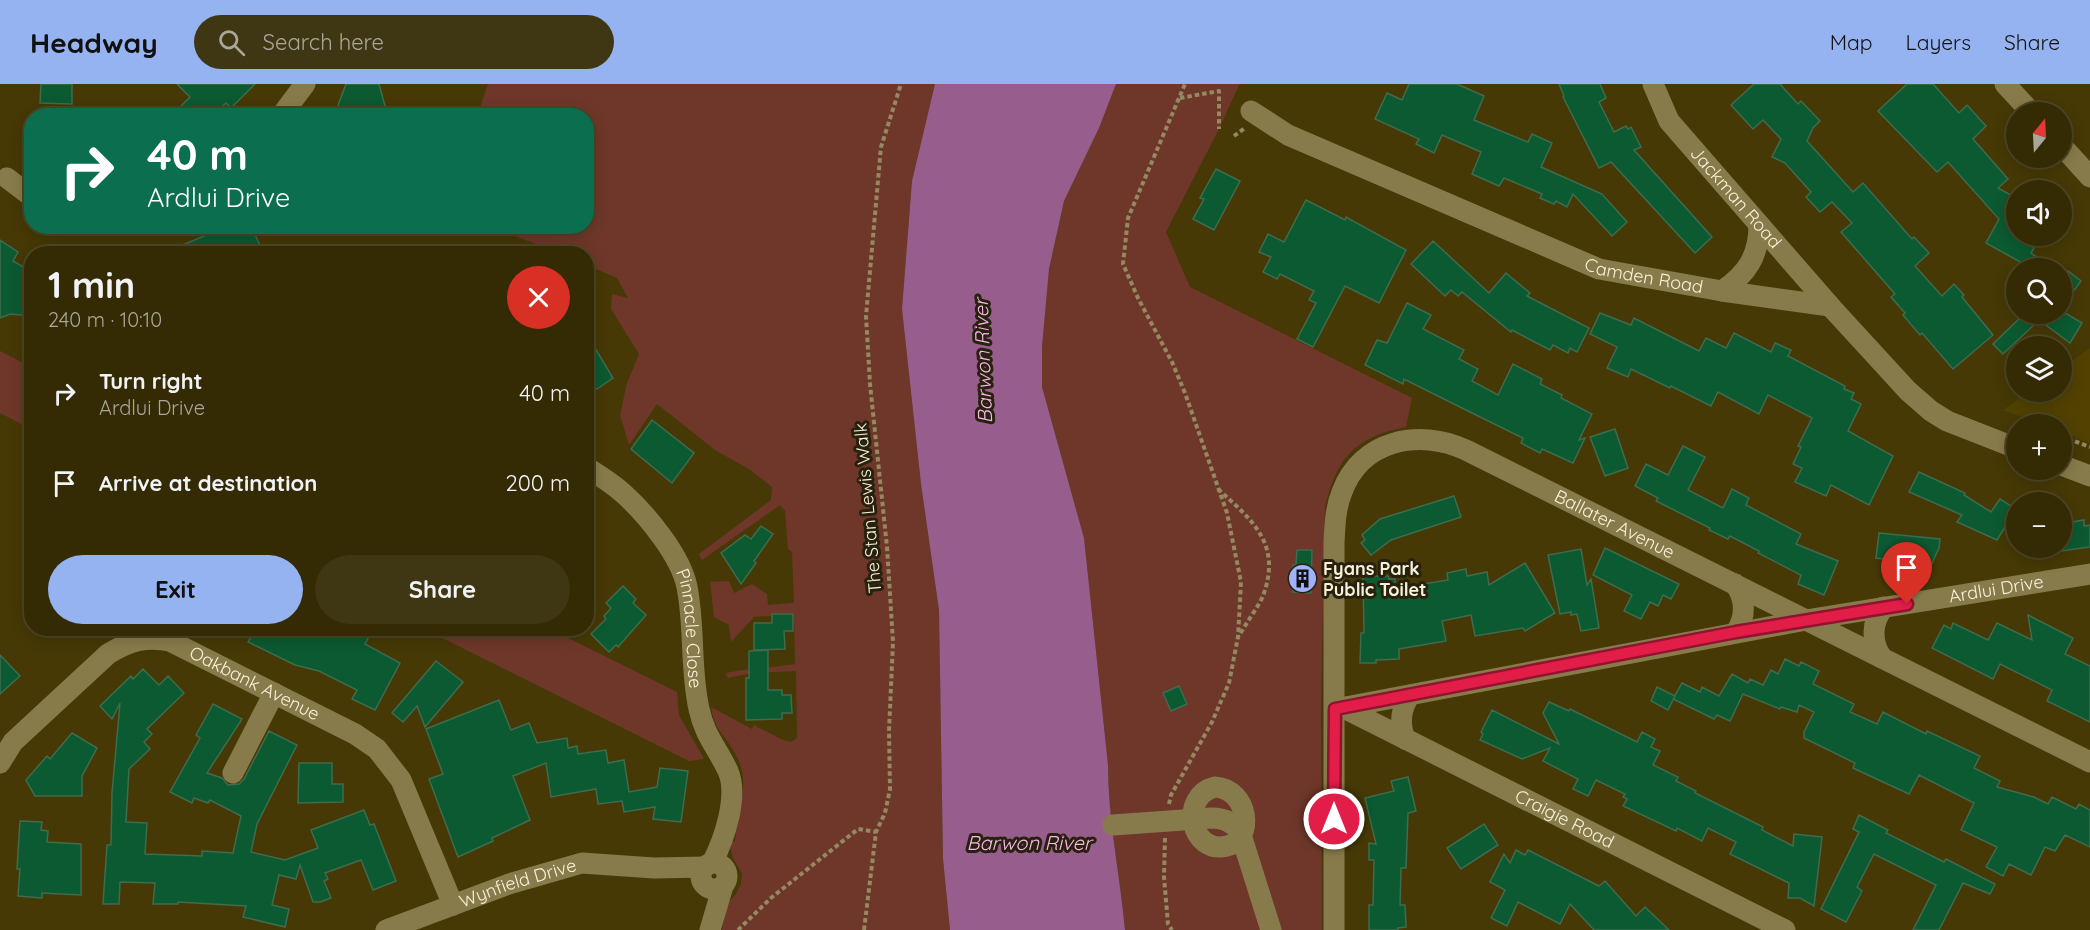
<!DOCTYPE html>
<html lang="en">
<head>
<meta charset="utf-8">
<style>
  body { margin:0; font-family:Quicksand,sans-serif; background:#3f3713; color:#f1f3f6; height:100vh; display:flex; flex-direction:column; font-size:22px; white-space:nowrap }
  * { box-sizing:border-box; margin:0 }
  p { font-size:20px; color:#a9a79a }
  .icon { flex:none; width:33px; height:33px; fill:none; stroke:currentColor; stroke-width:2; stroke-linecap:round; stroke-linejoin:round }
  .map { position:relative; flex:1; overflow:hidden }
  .side { position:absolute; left:24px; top:162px; width:570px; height:390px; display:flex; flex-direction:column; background:#342b04; border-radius:24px; box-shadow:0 3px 15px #0003,0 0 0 2px #4e4726 }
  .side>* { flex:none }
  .guide { position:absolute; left:24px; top:24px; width:570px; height:126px; border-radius:24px; box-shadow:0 3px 15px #0003,0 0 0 2px #4e4726; background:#0b6e4f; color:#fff; overflow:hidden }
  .needle { width:39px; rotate:18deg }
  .tools { position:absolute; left:2006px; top:18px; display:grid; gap:12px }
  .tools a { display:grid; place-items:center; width:66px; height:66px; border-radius:50%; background:#342b04; box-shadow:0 3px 15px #0003,0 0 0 2px #4e4726; font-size:30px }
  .pin { position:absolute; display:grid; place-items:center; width:51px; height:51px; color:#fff; margin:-62px -26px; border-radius:50% 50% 50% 0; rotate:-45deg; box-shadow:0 0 6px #0007 }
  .pin .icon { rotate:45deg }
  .me { position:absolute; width:66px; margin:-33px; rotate:0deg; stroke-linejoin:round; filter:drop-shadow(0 0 4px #0008) }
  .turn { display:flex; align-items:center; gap:21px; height:126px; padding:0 24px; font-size:27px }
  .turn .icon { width:78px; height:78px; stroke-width:2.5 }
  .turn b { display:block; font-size:42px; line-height:51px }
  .round { display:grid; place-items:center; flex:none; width:63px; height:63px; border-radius:32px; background:#3f3713 }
  .overview { display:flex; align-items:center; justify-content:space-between; height:102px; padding:0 24px }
  h1 { font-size:36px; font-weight:700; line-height:45px }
  .primary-button { display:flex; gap:12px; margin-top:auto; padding:12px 24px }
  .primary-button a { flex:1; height:69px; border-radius:36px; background:#95b2f1; color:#111; font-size:24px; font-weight:700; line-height:69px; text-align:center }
  .primary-button a+a { background:#3f3713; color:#f1f3f6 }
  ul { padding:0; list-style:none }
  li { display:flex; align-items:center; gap:18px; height:90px; padding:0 24px }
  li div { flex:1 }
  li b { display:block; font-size:22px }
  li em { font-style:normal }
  header { display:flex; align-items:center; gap:36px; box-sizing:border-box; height:84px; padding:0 30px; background:#95b2f1; color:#111 }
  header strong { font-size:28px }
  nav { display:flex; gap:33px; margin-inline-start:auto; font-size:21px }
  .search { width:420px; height:54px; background:#3f3713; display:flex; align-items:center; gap:15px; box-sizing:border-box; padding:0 21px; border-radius:33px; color:#a9a79a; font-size:22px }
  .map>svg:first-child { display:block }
  .built { fill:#514202 }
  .green { fill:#6f372a }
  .water { fill:#975e8d }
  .building { fill:#0c5a31; stroke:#3f6b4e; stroke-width:1.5 }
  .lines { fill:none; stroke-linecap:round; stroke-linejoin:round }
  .path { stroke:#948961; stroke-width:4; stroke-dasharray:4.5 3; stroke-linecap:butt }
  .minor { stroke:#887b4b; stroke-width:21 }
  .route-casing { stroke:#92132f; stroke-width:15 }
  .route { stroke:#e11d48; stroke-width:10 }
  .labels { text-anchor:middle; stroke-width:6; stroke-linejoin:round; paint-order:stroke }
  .street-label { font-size:18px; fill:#f9f2d9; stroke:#27210d }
  .poi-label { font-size:18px; font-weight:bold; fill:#f9f2d9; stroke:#27210d; text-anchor:start }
  .water-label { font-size:20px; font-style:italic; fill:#f8b6eb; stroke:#27210d }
</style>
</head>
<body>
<header>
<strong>Headway</strong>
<div class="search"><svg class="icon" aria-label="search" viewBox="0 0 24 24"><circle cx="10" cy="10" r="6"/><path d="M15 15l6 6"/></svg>Search here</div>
<nav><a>Map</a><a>Layers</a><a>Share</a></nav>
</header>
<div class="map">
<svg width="2090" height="846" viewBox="0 0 2090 846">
  <rect width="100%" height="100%" fill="#463906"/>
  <polygon class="built" points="2090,264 2090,359 2061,348 2061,340 2041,340 2003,326 2029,308 2061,308 2061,285"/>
  <g class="green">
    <path d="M 488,0 L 935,0 L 912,97 L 902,225 L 921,400 L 939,526 L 943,775 L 950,846 L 722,846 L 727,820 L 736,810 L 741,800 L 742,789 L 733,774 L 729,759 L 735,757 C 737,731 751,698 737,673 C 727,652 715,649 711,623 L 752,645 L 754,641 L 783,656 L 791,658 L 797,654 L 796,587 L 752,589 L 728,594 L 726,589 C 749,584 772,584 795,580 L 794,530 L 754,533 L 731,558 L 729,541 L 714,533 L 710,498 L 729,497 L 734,509 L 752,500 L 767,510 L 768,521 L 794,519 L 792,468 L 788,465 L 785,427 L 780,421 L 702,476 L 699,470 L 771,416 L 772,403 L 749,385 L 715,366 L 657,320 L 629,361 L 620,331 L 627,299 L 639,270 L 611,225 L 612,210 L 628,214 L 617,194 L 587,181 L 586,170 L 559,169 L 492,143 L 586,142 L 586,32 L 477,32 Z"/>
    <path d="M 1116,0 L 1242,0 L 1239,1 L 1219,45 L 1166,148 L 1190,203 L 1412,314 L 1406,343 C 1355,353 1337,373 1325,423 L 1321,625 L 1322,846 L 1125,846 C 1120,791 1108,736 1108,681 L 1084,454 L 1042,303 L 1042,263 L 1049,185 L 1064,117 L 1099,44 Z"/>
    <polygon points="0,267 31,283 31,345 0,329"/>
    <polygon points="424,545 550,545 677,608 679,631 704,675 689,677"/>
  </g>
  <path class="water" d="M 935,0 L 1116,0 L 1099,44 L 1064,117 L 1049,185 L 1042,263 L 1042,303 L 1084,454 L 1108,681 C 1108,736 1120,791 1125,846 L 950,846 L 943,775 L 939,526 L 921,400 L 902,225 L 912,97 Z"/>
  <g class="building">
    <polygon points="41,0 72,0 72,20 40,19"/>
    <polygon points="177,0 255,0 231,24 226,19 213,32 171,32 190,13"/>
    <polygon points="346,0 379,0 385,22 383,32 334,32"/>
    <polygon points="1409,0 1457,0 1484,12 1474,36 1528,58 1532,50 1552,59 1541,83 1602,110 1627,138 1612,152 1573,110 1567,123 1556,117 1554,120 1540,114 1542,110 1504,94 1499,102 1472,90 1481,68 1442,51 1434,69 1416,60 1419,55 1375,35 1387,9 1402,16"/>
    <polygon points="1559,0 1600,0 1606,14 1599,18 1614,48 1626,42 1628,45 1631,43 1641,63 1634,66 1712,153 1695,169 1611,78 1599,84 1563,13 1564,12"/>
    <polygon points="1754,0 1780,0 1798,20 1801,17 1820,37 1813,44 1807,57 1853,108 1863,99 1912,155 1914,153 1929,169 1915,182 1942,212 1954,200 1964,211 1962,213 1993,251 1953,285 1922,249 1920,251 1903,231 1905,229 1891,213 1895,210 1841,148 1852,139 1832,118 1820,128 1806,113 1811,108 1785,79 1772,73 1781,55 1763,36 1753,45 1731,21"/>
    <polygon points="1907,0 1933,0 1959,29 1967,21 1986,42 1973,55 2008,95 1998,104 2016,114 2016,152 2031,152 2027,159 2034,164 2031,169 2052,184 2031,184 1986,159 1999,135 1948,78 1937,88 1878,27"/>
    <polygon points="1216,85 1240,97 1214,146 1193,135 1204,115 1200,114"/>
    <polygon points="1306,116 1345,136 1346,133 1406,166 1379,219 1345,202 1313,263 1297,255 1316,219 1309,216 1314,207 1280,190 1277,195 1263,188 1271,173 1259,168 1268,150 1284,158"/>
    <polygon points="206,142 251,142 264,170 161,170 209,150"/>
    <polygon points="0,156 18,168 13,177 32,188 32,232 10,230 0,234"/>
    <polygon points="1433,157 1489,209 1506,189 1530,209 1527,212 1589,244 1577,268 1570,264 1568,269 1553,261 1550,266 1512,246 1511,248 1462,208 1458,212 1451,206 1445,212 1411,180"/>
    <polygon points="2068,187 2081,197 2061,224 2061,197"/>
    <polygon points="1407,219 1431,231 1423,245 1464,266 1459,275 1478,285 1472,297 1498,311 1513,280 1542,295 1540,300 1562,311 1561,314 1592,330 1579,356 1585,354 1573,379 1542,365 1540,369 1521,359 1523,354 1466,326 1404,295 1403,300 1365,281 1377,256 1387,259"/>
    <polygon points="1600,229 1631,241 1634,234 1699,267 1706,254 1726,264 1734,249 1771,268 1775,259 1791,266 1788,272 1845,302 1844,305 1854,309 1851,315 1861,320 1848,347 1893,372 1869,421 1831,401 1826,412 1795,398 1802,384 1793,380 1801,363 1798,362 1812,334 1768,311 1759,330 1718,308 1711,322 1671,302 1670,304 1631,285 1628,293 1607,284 1617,263 1590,250"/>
    <polygon points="2024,230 2067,230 2082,239 2070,259 2031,230 2038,237 2003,270 1993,260"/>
    <polygon points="586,249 613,294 597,305 586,303"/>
    <polygon points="652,336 694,369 672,399 631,365"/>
    <polygon points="1615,345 1628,384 1605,392 1590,353"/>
    <polygon points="1683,362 1705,373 1688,406 1723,424 1732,405 1749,414 1746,421 1801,450 1796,460 1838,477 1824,511 1798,500 1801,491 1758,469 1759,467 1730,452 1728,455 1709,446 1710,444 1656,417 1658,414 1635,402 1646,380 1668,391"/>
    <polygon points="1919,388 1965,409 1964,411 1991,428 2000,415 2016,425 1997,456 1957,438 1962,431 1909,408"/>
    <polygon points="1454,412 1461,433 1391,456 1371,471 1361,459 1365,456 1362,451 1380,435"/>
    <polygon points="2084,436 2084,442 2090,441 2090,463 2061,467 2061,440"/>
    <polygon points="761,442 773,450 754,477 756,479 741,500 721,469 745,451 751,455"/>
    <polygon points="1879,449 1940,455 1939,464 1931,481 1876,474"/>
    <polygon points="1605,464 1679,500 1671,515 1663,511 1658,522 1650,518 1641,535 1624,527 1632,511 1593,491"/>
    <polygon points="1581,465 1587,501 1591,495 1599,544 1581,547 1577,530 1571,531 1571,528 1560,530 1548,471"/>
    <polygon points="1297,466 1312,466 1311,509 1293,508 1293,481 1296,481"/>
    <polygon points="1525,479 1555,529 1525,547 1523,544 1475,552 1471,531 1442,537 1446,557 1399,565 1399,575 1376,576 1376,579 1360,579 1361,549 1364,549 1363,492 1388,492 1389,495 1395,495 1395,501 1399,501 1399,504 1448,496 1447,489 1466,485 1467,492 1487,488 1489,501"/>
    <polygon points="623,502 636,515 633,519 646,531 618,563 616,561 609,568 591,550 606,535 604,532 611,524 606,519"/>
    <polygon points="772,530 793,530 793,547 784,547 785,565 754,566 754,539 772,539"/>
    <polygon points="2028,531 2073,554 2065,570 2090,582 2090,638 2047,617 2052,606 2000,580 1993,595 1932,564 1944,541 1951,545 1953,539 1988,556 1997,539 2032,556"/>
    <polygon points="256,544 363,544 371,549 365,560 400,579 375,626 352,615 357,606 319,587 295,581 248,558"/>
    <polygon points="768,566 768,606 782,606 782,611 791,611 792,629 782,629 782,635 746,636 746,594 749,594 749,567"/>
    <polygon points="0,571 20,592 0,610"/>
    <polygon points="1785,575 1799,582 1801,578 1819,587 1813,600 1854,620 1850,628 1877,640 1883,628 1926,650 1927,647 1980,672 1974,684 2000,697 1997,703 2034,713 2048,720 2052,713 2076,725 2079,720 2090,726 2090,763 2065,751 2055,767 2045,763 2031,791 2009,780 2003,792 1986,783 1997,763 1961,746 1974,719 1919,691 1909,710 1853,684 1855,679 1804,654 1804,648 1814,628 1799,621 1797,628 1781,623 1780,625 1743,610 1730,637 1717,631 1714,635 1673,615 1682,599 1700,608 1702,603 1719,612 1732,590 1748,599 1750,595 1763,601 1771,586 1778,590"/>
    <polygon points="436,577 463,598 425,643 417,622 403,638 392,629"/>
    <polygon points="143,585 159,601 168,592 184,609 147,645 152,650 144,658 150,665 129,685 126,738 147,739 145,770 202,772 202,767 233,769 241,732 210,716 208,719 194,714 192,719 170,708 200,654 196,651 213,620 242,635 207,689 222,694 228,701 239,700 244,695 269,647 297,661 257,740 251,768 285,776 318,764 311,746 364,726 370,741 374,740 396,797 373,806 361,776 325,789 328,795 324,797 331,814 320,818 313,818 300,781 296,795 279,791 272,821 289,825 285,843 243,833 246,822 178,818 178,820 153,820 155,799 120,798 119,820 103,820 107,761 111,761 112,709 120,619 112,635 100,622 131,592 133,595"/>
    <polygon points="1179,602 1187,620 1171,627 1163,609"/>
    <polygon points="1657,603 1675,612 1668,626 1651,617"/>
    <polygon points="499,616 511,646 529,639 537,659 567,654 568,664 577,662 578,670 606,666 608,679 624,676 629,708 657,703 660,684 688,687 681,738 653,735 655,723 624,728 622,717 598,720 596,705 551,713 546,679 513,692 530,736 492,754 493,757 458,773 429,695 443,690 426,645"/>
    <polygon points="1549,618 1569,627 1570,625 1637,658 1642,648 1655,655 1651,663 1660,667 1653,681 1678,693 1676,697 1696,707 1695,709 1763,743 1762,746 1793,762 1794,750 1822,753 1814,822 1800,814 1788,814 1789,799 1730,770 1736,758 1708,744 1702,757 1677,744 1676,747 1623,722 1627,715 1623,713 1625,710 1596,696 1588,712 1573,705 1578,695 1543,677 1550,664 1522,675 1480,656 1483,650 1481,648 1492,626 1559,660 1543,629"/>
    <polygon points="72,649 97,664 82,692 82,712 35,712 26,696 47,672 50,675"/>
    <polygon points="299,679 332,679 332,700 343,700 343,718 298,719"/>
    <polygon points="1408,693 1416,727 1408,729 1406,784 1401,784 1400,821 1405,821 1406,843 1398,844 1398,846 1369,846 1369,821 1373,821 1374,776 1369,776 1369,759 1376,760 1365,714 1394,707 1391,697"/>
    <polygon points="1859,731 1888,746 1886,749 1944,778 1946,775 1995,800 1990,810 1963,799 1939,846 1913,846 1936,801 1874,770 1857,803 1862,807 1846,838 1821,825 1859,748 1853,745"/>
    <polygon points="20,737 42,738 41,746 48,747 47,758 81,760 81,811 42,809 42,814 18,812 20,785 17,785"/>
    <polygon points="1484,740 1498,761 1461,785 1447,764"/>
    <polygon points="1516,766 1525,771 1528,766 1599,802 1605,797 1636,832 1645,823 1669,846 1594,846 1570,820 1560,840 1518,818 1507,842 1491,834 1505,806 1490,798 1504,770 1510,779"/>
  </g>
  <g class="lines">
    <g class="path">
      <polyline points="1180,14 1219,7 1219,45"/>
      <polyline points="1234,52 1245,44"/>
      <polyline points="2061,352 2090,363"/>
      <path d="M 1218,405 C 1253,437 1282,460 1263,512 C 1257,525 1246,539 1239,552"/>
      <polyline points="1169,720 1171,711 1212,638 1229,599 1238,553 1241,498 1227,429 1185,309 1172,278 1138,214 1123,180 1128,134 1185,0"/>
      <polyline points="1165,754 1164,793 1168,840 1172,846"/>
      <polyline points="738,846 771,814 858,745 876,748"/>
      <polyline points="864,846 876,748 885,729 890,705 889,647 893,558 887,463 870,300 866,232 881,63 901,0"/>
    </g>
    <g class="minor">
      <path id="s1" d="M 1653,0 L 1669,37 L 1830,222 L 1908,307 L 1931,327 L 1947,337 L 2016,364"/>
      <polyline points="2005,0 2031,28"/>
      <path id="s2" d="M 1251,27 L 1288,51 L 1599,185 L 1722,207 L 1830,222"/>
      <polyline points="281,32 305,0"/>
      <polyline points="2061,61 2090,93"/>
      <polyline points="7,94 32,113"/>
      <path d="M 1722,207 C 1747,190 1759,172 1759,141"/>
      <polyline points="2061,381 2090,392"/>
      <path id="s3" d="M 586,383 C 599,391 613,400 624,410 C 647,431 681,472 687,503 C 695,543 690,585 699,625 C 705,653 717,663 728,687 C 739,712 724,756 712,779"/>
      <path d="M 1735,500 C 1746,515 1746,533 1736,548"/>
      <path d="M 1882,574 C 1871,558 1871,538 1884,523"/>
      <path id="s4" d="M 1342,623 L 1785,846"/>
      <path id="s5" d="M 1335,625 L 1806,536 L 2090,490"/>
      <path d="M 1405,655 C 1399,640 1401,624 1410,611"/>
      <path id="s6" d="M 0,679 L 13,658 L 108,570 C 129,557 146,552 170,557 L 355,650 L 377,665 L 401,696 L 453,821"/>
      <polyline points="233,689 274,609"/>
      <path d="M 1215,703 C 1249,705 1255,756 1227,762 C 1190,771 1179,712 1215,703 Z"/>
      <path d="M 1113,741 L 1211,734 C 1224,734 1235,738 1241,751 L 1271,846"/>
      <circle cx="714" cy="792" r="13"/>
      <path id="s7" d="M 386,846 L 509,800 L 582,779 L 654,784 L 705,783"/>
      <polyline points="710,846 723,802"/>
      <path id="s8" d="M 1334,846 L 1334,459 C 1335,442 1335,425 1342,408 C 1361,356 1419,344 1466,366 L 2090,678"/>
    </g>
  </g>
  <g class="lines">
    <defs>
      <polyline id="route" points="1334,735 1335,625 1736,548 1907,520"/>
    </defs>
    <use href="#route" class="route-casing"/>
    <use href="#route" class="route"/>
  </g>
  <defs>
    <symbol id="building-disc" viewBox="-11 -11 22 22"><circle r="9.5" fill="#a1b2fd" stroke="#27210d"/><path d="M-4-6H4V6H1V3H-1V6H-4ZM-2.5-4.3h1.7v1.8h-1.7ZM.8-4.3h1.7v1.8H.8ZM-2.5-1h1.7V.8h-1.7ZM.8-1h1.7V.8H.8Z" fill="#111"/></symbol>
  </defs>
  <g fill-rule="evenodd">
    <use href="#building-disc" x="1286" y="478" width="33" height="33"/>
  </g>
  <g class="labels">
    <g class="street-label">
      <text dy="6" stroke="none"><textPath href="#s1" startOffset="142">Jackman Road</textPath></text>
      <text dy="6" stroke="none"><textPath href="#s2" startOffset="428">Camden Road</textPath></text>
      <text transform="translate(868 424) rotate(-95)" y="6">The Stan Lewis Walk</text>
      <text dy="6" stroke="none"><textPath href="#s8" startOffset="753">Ballater Avenue</textPath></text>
      <text dy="6" stroke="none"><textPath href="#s5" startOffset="672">Ardlui Drive</textPath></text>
      <text dy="6" stroke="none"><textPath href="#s3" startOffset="202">Pinnacle Close</textPath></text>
      <text dy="6" stroke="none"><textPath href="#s6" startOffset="314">Oakbank Avenue</textPath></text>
      <text dy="6" stroke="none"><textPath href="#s4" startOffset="249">Craigie Road</textPath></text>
      <text dy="6" stroke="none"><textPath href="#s7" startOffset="140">Wynfield Drive</textPath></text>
    </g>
    <g class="poi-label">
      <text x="1323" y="491">Fyans Park<tspan x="1323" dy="21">Public Toilet</tspan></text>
    </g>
    <g class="water-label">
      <text transform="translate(983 277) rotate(-92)" y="7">Barwon River</text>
      <text x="1029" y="766">Barwon River</text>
    </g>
  </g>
</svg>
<div class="tools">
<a><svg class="needle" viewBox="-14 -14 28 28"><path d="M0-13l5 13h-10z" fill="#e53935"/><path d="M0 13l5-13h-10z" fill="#a9a79a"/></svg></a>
<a><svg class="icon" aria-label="sound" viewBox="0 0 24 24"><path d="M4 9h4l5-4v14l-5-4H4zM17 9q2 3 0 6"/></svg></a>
<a><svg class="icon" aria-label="search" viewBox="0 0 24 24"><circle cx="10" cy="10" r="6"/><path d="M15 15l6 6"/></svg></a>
<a><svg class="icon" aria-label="layers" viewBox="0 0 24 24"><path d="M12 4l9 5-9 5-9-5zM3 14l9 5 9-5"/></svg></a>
<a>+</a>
<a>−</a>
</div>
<div class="pin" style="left:1907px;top:520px;background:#d93025"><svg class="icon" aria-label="arrive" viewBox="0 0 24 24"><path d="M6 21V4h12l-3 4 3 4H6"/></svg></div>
<svg class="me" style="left:1334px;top:735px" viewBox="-20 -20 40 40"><circle r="17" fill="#e11d48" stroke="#fff" stroke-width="3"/><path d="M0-11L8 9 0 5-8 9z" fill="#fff"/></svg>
<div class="guide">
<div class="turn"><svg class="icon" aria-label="right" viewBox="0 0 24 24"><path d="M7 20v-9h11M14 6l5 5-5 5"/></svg><div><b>40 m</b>Ardlui Drive</div></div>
</div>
<section class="side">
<div class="overview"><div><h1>1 min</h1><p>240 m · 10:10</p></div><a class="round" style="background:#d93025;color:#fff"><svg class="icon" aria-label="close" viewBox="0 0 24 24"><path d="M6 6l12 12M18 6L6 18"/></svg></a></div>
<ul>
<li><svg class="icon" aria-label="right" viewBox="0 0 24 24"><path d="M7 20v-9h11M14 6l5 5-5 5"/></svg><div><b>Turn right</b><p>Ardlui Drive</p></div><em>40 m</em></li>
<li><svg class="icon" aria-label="arrive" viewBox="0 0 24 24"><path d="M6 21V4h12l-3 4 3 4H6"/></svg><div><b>Arrive at destination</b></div><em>200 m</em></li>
</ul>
<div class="primary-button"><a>Exit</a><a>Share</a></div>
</section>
</div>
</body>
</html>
